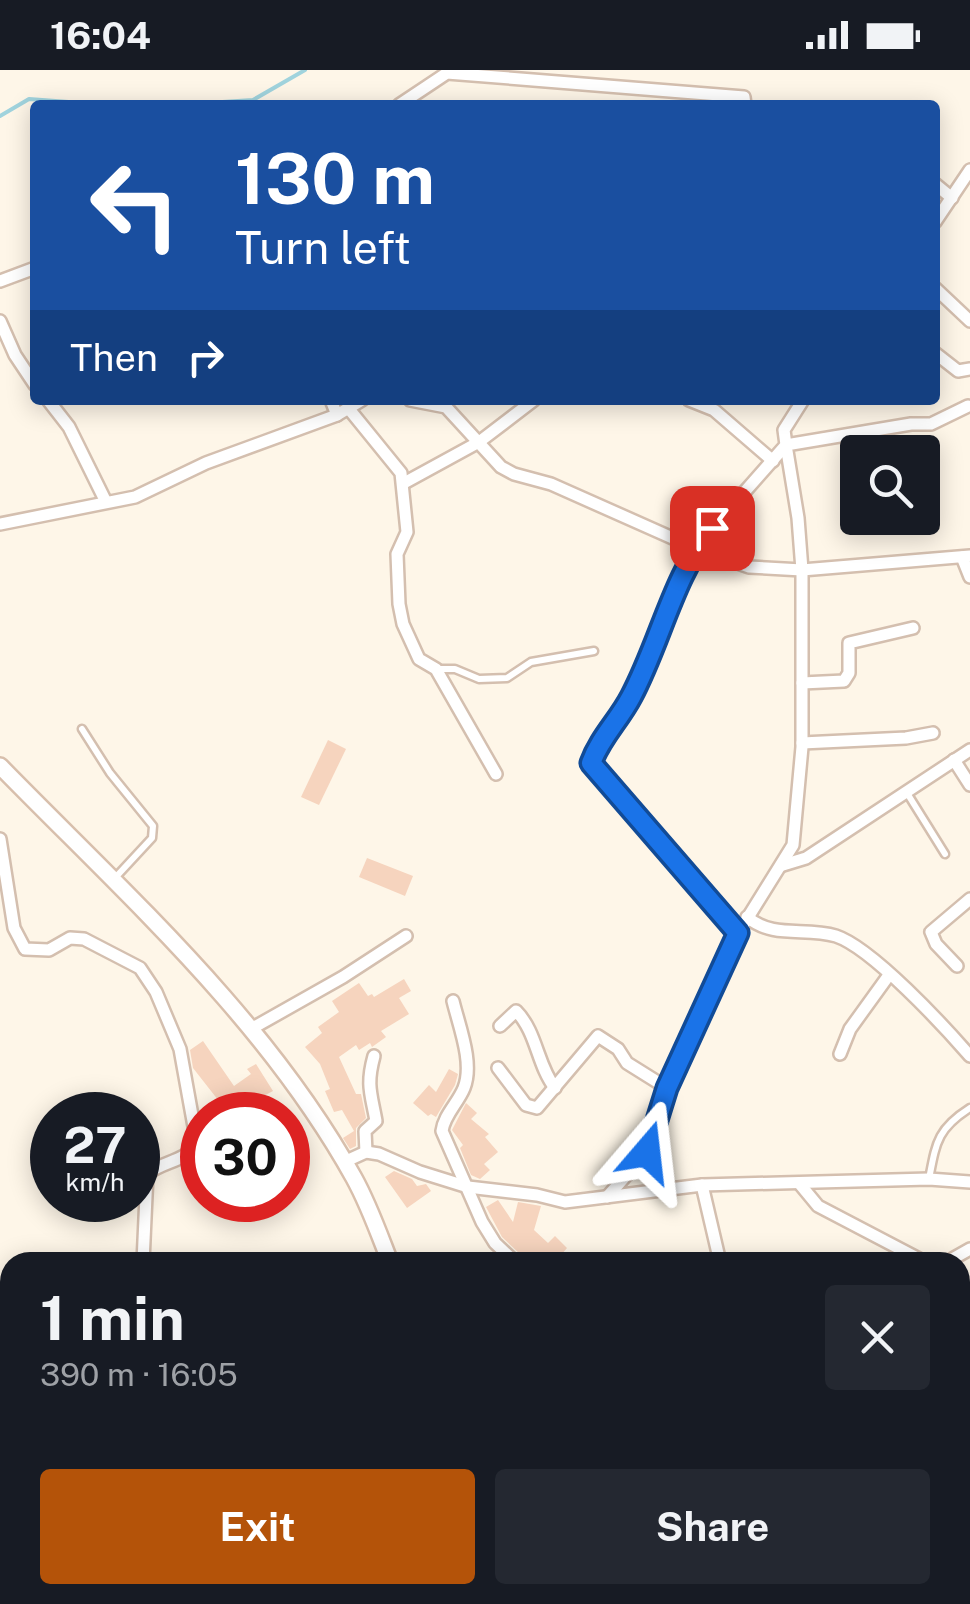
<!DOCTYPE html>
<html lang="en">
<head>
<meta charset="utf-8">
<style>
  body { margin:0; font-family:"Public Sans",sans-serif; background:#242831; color:#f1f3f6; height:100vh; display:flex; flex-direction:column; font-size:38px; white-space:nowrap }
  * { box-sizing:border-box; margin:0 }
  p { font-size:32px; color:#9ea1a6 }
  .icon { flex:none; width:55px; height:55px; fill:none; stroke:currentColor; stroke-width:2; stroke-linecap:round; stroke-linejoin:round }
  .map { position:relative; flex:1; overflow:hidden }
  .details { position:absolute; left:0px; top:1182px; width:970px; height:352px; display:flex; flex-direction:column; background:#171b24; border-radius:30px 30px 0 0; box-shadow:0 5px 25px #0003 }
  .details>* { flex:none }
  .hud { position:absolute; left:30px; top:30px; width:910px; height:305px; border-radius:10px; box-shadow:0 5px 25px #0003; background:#1a4fa0; color:#fff; overflow:hidden }
  .fabs { position:absolute; left:840px; top:365px; display:grid; gap:20px }
  .fabs a { display:grid; place-items:center; width:100px; height:100px; border-radius:10px; background:#171b24; box-shadow:0 5px 25px #0003; font-size:50px }
  .speed { position:absolute; left:30px; top:1022px; display:flex; gap:20px; font-size:50px; font-weight:700; text-align:center }
  .speed>* { display:grid; place-content:center; width:130px; height:130px; border-radius:50%; background:#171b24; box-shadow:0 5px 25px #0003; line-height:1 }
  .speed small { font-size:25px; font-weight:400 }
  .speed .limit { border:15px solid #d22; background:#fff; color:#111 }
  .pin { position:absolute; display:grid; place-items:center; width:85px; height:85px; color:#fff; margin:-42px; border-radius:20px; box-shadow:0 5px 15px #0006 }
  .me { position:absolute; width:110px; margin:-55px; rotate:17deg; stroke-linejoin:round; filter:drop-shadow(0 0 8px #0008) }
  .turn { display:flex; align-items:center; gap:35px; height:210px; padding:0 40px; font-size:45px }
  .turn .icon { width:130px; height:130px; stroke-width:2.5 }
  .turn b { display:block; font-size:70px; line-height:85px }
  .then { display:flex; align-items:center; height:95px; padding:0 40px; background:#0003; gap:20px; font-size:38px }
  .round { display:grid; place-items:center; flex:none; width:105px; height:105px; border-radius:10px; background:#242831 }
  .summary { display:flex; align-items:center; justify-content:space-between; height:170px; padding:0 40px }
  h1 { font-size:60px; font-weight:700; line-height:75px }
  .button { display:flex; gap:20px; margin-top:auto; padding:20px 40px }
  .button a { flex:1; height:115px; border-radius:10px; background:#b45309; color:#fff; font-size:40px; font-weight:700; line-height:115px; text-align:center }
  .button a+a { background:#242831; color:#f1f3f6 }
  .status { display:flex; justify-content:space-between; align-items:center; height:70px; padding:0 50px; background:#171b24; direction:ltr }
  .status svg { height:28px; fill:currentColor }
  .map>svg:first-child { display:block }
  .lines { fill:none; stroke-linecap:round; stroke-linejoin:round }
  .stream { stroke:#a0d3dd; stroke-width:4 }
  .building { fill:#f6d4be }
  .service-casing { stroke:#d4bfaf; stroke-width:11 }
  .minor-casing { stroke:#d4bfaf; stroke-width:16 }
  .secondary-casing { stroke:#d8bfac; stroke-width:20 }
  .service { stroke:#fff; stroke-width:6 }
  .minor { stroke:#fff; stroke-width:11 }
  .secondary { stroke:#fff; stroke-width:15 }
  .route-casing { stroke:#114b97; stroke-width:25 }
  .route { stroke:#1a73e8; stroke-width:18 }
</style>
</head>
<body>
<div class="status"><b>16:04</b><svg viewBox="0 0 49 12"><path d="M0 12V9h3v3zM5 12V6h3v6zM10 12V3h3v9zM15 12V0h3v12zM26 1h20v11H26zM47 4h2v5h-2z"/></svg></div>
<div class="map">
<svg width="970" height="1534" viewBox="0 0 970 1534">
  <rect width="100%" height="100%" fill="#fef6e8"/>
  <g class="lines">
    <g class="stream">
      <polyline points="177,35 253,30 305,0"/>
      <polyline points="0,46 29,29 108,35"/>
    </g>
  </g>
  <g class="building">
    <polygon points="328,670 346,679 319,735 301,727"/>
    <polygon points="367,788 413,806 405,826 359,807"/>
    <polygon points="404,909 411,921 399,928 409,944 381,961 386,967 372,977 370,973 359,980 356,975 339,987 356,1024 361,1024 366,1048 356,1058 356,1076 350,1079 343,1068 354,1061 342,1040 334,1042 325,1021 330,1019 320,994 305,977 322,963 318,957 339,942 332,931 359,913 368,926 372,924 374,927"/>
    <polygon points="203,971 234,1016 251,1004 247,999 256,994 273,1021 250,1033 253,1039 243,1045 233,1027 222,1035 193,998 190,980"/>
    <polygon points="449,999 458,1004 455,1015 436,1047 431,1044 428,1046 413,1033 429,1015 436,1022"/>
    <polygon points="466,1033 477,1043 471,1049 489,1064 485,1067 498,1082 484,1094 490,1100 480,1109 471,1105 460,1078 463,1075 452,1060"/>
    <polygon points="394,1101 412,1109 417,1116 426,1114 431,1121 407,1138 385,1107"/>
    <polygon points="498,1130 513,1152 518,1132 541,1136 534,1160 548,1173 555,1166 567,1178 561,1185 568,1192 524,1192 521,1185 502,1167 486,1137"/>
  </g>
  <g class="lines">
    <defs>
      <g id="service">
        <polyline points="438,599 455,599 479,609 507,608 531,592 594,581"/>
        <polyline points="82,659 110,703 153,756 152,768 114,809"/>
        <polyline points="907,723 945,784"/>
        <path d="M 929,1109 C 936,1073 937,1059 970,1038"/>
      </g>
      <g id="minor">
        <polyline points="399,35 447,3 744,27 745,35"/>
        <polyline points="935,114 952,128"/>
        <polyline points="935,152 970,100"/>
        <polyline points="0,211 35,198"/>
        <polyline points="935,218 970,251"/>
        <polyline points="0,251 15,285 35,315"/>
        <polyline points="935,283 958,301 970,299"/>
        <polyline points="48,330 69,357 106,432"/>
        <polyline points="331,330 337,345"/>
        <polyline points="410,330 446,337 501,397 514,404 551,414 695,478 749,497 802,500 970,486"/>
        <polyline points="689,330 714,340 773,391"/>
        <polyline points="349,339 401,403 407,462 397,484 399,534 403,554 419,589 436,599 496,704"/>
        <polyline points="404,413 479,372 534,330"/>
        <polyline points="0,454 135,427 206,393 337,345 362,330"/>
        <polyline points="962,487 970,507"/>
        <polyline points="802,613 844,611 849,603 849,573 913,558"/>
        <polyline points="802,673 906,668 933,663"/>
        <polyline points="954,690 970,715"/>
        <path d="M 0,769 L 14,858 L 25,879 L 49,880 L 70,868 L 84,869 L 140,898 L 156,922 L 180,979 L 197,1073 C 184,1093 165,1090 147,1104 L 143,1192"/>
        <polyline points="783,795 806,788 970,680"/>
        <path d="M 747,847 C 775,870 805,856 836,866 C 872,878 944,956 970,986"/>
        <polyline points="738,863 591,693 597,677 630,630 652,584 695,478 786,375 784,360 803,330"/>
        <polyline points="957,896 936,874 931,862 970,829"/>
        <path d="M 453,931 C 459,956 474,993 464,1018 C 458,1033 444,1045 442,1061 L 482,1152 L 495,1173 L 515,1192"/>
        <path d="M 500,956 L 516,941 C 537,962 537,995 555,1018"/>
        <polyline points="251,959 343,907 406,866"/>
        <polyline points="840,984 850,959 889,905"/>
        <polyline points="498,998 526,1035 537,1038 598,966 618,979 627,993 667,1018"/>
        <path d="M 366,1082 L 365,1061 L 376,1051 C 371,1023 366,1015 374,986"/>
        <polyline points="344,1092 366,1082 379,1084 420,1102 468,1117 537,1125 565,1132 702,1115 929,1109 970,1112"/>
        <polyline points="799,1113 818,1136 925,1192"/>
        <polyline points="702,1115 720,1192"/>
        <polyline points="607,1127 647,1082 667,1018 734,870 793,775 802,677 802,500 798,448 786,375 911,354 931,354 968,336"/>
        <polyline points="947,1192 970,1179"/>
        <polyline points="960,1229 970,1238"/>
        <polyline points="960,1297 970,1295"/>
        <polyline points="960,1393 970,1401"/>
        <polyline points="0,1460 4,1534"/>
        <polyline points="727,1525 727,1534"/>
        <polyline points="839,1525 850,1534"/>
      </g>
      <g id="secondary">
        <path d="M 0,696 C 126,825 265,948 354,1108 C 369,1135 379,1164 390,1192"/>
        <polyline points="516,1525 519,1534"/>
      </g>
    </defs>
    <use href="#service" class="service-casing"/>
    <use href="#minor" class="minor-casing"/>
    <use href="#secondary" class="secondary-casing"/>
    <use href="#service" class="service"/>
    <use href="#minor" class="minor"/>
    <use href="#secondary" class="secondary"/>
  </g>
  <g class="lines">
    <defs>
      <path id="route" d="M 647,1082 L 667,1018 L 738,863 L 591,693 C 600,668 619,650 631,627 C 660,573 673,506 712,458"/>
    </defs>
    <use href="#route" class="route-casing"/>
    <use href="#route" class="route"/>
  </g>
</svg>
<div class="fabs">
<a><svg class="icon" aria-label="search" viewBox="0 0 24 24"><circle cx="10" cy="10" r="6"/><path d="M15 15l6 6"/></svg></a>
</div>
<div class="speed"><div>27<small>km/h</small></div><div class="limit">30</div></div>
<div class="pin" style="left:712px;top:458px;background:#d93025"><svg class="icon" aria-label="arrive" viewBox="0 0 24 24"><path d="M6 21V4h12l-3 4 3 4H6"/></svg></div>
<svg class="me" style="left:647px;top:1082px" viewBox="-20 -20 40 40"><path d="M0-17L14 15 0 8-14 15z" fill="#1a73e8" stroke="#fff" stroke-width="4"/></svg>
<div class="hud">
<div class="turn"><svg class="icon" aria-label="left" viewBox="0 0 24 24"><path d="M17 20v-9H6M10 6l-5 5 5 5"/></svg><div><b>130 m</b>Turn left</div></div>
<div class="then">Then<svg class="icon" aria-label="right" viewBox="0 0 24 24"><path d="M7 20v-9h11M14 6l5 5-5 5"/></svg></div>
</div>
<section class="details">
<div class="summary"><div><h1>1 min</h1><p>390 m · 16:05</p></div><a class="round"><svg class="icon" aria-label="close" viewBox="0 0 24 24"><path d="M6 6l12 12M18 6L6 18"/></svg></a></div>
<div class="button"><a>Exit</a><a>Share</a></div>
</section>
</div>
</body>
</html>
